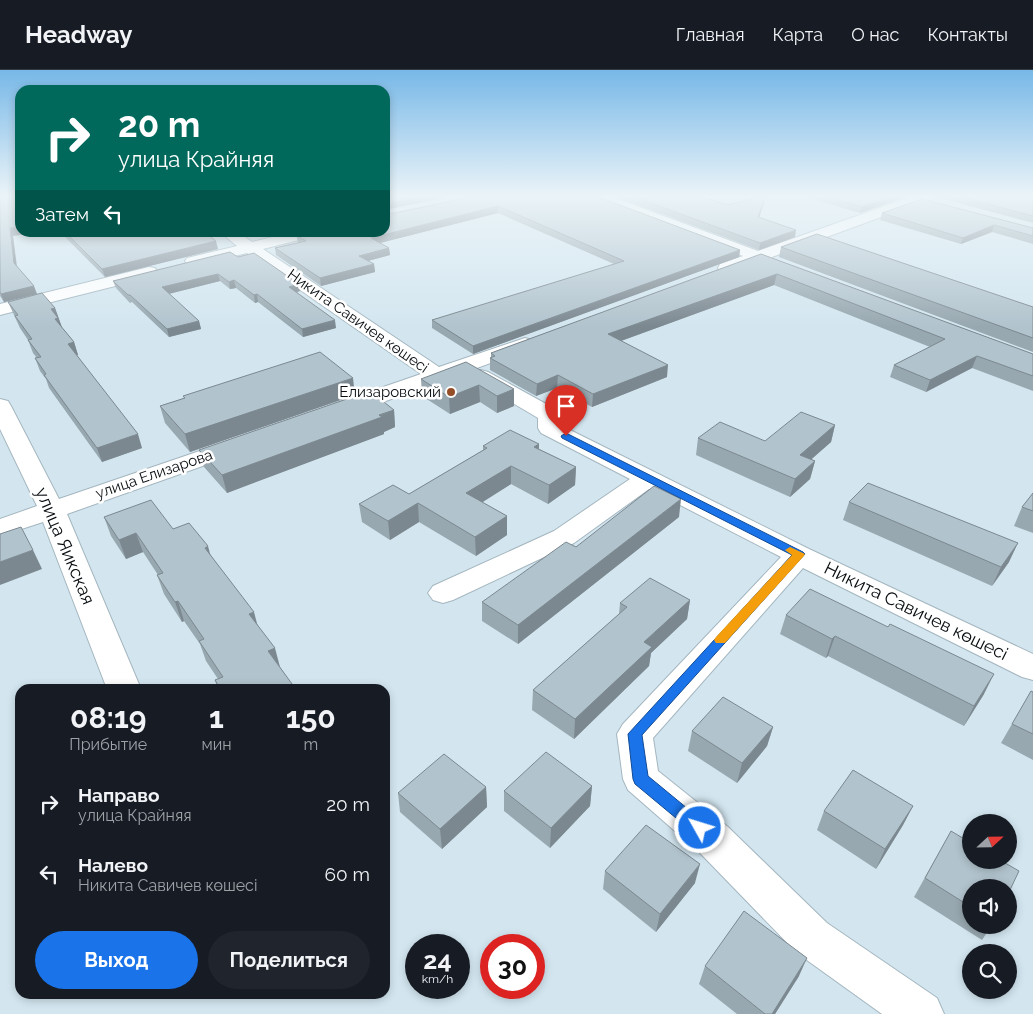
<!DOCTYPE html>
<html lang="ru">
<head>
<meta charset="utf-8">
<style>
  body { margin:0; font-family:Raleway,sans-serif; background:#20242c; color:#f1f3f6; height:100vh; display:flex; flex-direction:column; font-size:19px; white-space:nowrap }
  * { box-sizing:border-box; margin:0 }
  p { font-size:16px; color:#9ea1a6 }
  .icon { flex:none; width:28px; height:28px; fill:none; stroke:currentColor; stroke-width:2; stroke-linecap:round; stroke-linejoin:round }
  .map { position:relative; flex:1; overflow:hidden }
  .sheet { position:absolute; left:15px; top:614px; width:375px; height:315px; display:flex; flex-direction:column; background:#171b24; border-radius:15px; box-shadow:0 2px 8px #0003 }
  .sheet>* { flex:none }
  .hud { position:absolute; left:15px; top:15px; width:375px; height:152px; border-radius:15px; box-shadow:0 2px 8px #0003; background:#00695c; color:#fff; overflow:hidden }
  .needle { width:32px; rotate:68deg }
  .buttons { position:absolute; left:962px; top:744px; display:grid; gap:10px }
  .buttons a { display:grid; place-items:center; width:55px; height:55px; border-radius:50%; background:#171b24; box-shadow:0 2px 8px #0003; font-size:25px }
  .speed { position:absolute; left:405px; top:864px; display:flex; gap:10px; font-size:25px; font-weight:700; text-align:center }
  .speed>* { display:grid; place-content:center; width:65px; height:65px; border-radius:50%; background:#171b24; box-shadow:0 2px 8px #0003; line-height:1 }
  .speed small { font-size:12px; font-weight:400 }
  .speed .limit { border:8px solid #d22; background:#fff; color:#111 }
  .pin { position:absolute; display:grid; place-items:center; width:42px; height:42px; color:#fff; margin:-51px -21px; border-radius:50% 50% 50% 0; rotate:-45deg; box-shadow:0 0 5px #0007 }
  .pin .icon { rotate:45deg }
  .me { position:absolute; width:55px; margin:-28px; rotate:309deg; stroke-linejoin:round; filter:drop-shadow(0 0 4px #0008) }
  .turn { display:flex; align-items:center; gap:18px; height:105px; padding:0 20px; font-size:22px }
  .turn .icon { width:65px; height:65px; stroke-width:2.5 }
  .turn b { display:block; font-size:35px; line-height:42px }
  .then { display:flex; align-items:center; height:48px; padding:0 20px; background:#0003; gap:10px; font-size:19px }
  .eta { display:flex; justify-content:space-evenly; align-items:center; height:85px; text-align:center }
  .eta b { font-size:30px; font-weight:700; line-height:35px }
  .action { display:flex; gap:10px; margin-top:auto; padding:10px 20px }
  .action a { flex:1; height:58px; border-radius:30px; background:#1a73e8; color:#fff; font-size:20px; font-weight:700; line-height:58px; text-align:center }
  .action a+a { background:#20242c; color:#f1f3f6 }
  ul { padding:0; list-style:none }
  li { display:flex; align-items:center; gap:15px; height:70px; padding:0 20px }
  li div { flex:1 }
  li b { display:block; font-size:19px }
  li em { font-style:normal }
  header { display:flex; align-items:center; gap:30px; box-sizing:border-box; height:70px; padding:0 25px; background:#171b24; border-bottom:1px solid #363941 }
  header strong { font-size:24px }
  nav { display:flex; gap:28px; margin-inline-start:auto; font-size:18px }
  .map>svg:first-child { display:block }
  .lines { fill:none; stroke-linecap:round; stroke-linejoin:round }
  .minor-casing { stroke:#a4b6bf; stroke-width:2 }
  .minor { fill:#fff; fill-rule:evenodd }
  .wall { fill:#98a8b0 }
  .shaded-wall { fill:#7c8890 }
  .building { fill:#b1c3cd; stroke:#7c8890 }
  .route { fill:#1a73e8; stroke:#114b97 }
  .slow { fill:#f59e0b }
  .poi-dot { fill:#954e28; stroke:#fff; stroke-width:2 }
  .labels { text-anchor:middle; stroke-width:5; stroke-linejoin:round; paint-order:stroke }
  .far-street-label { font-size:15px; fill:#070c0f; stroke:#fff }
  .far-poi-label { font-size:15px; fill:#070c0f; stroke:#fff; text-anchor:end }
  .street-label { font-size:18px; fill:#070c0f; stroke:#fff }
</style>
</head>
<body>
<header>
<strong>Headway</strong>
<nav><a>Главная</a><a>Карта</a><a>О нас</a><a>Контакты</a></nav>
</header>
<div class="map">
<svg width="1033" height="944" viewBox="0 0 1033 944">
  <rect width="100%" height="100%" fill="#d3e6f0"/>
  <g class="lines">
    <defs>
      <g id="minor">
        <path d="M 588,125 L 607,125 L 758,181 L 916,125 L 935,125 L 933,128 L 772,187 L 773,189 L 771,192 C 765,194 760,192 755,193 C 743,196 732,205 720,202 L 718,198 L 720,194 L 743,186 L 590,128 Z"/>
        <polygon points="220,162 238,162 252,172 293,162 321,162 319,165 263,179 439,297 525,268 532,270 535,274 532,278 350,344 342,346 334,344 331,339 334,334 421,304 247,183 193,196 187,194 185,191 187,188 237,176"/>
        <polygon points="149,197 155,198 157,202 155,206 0,245 0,234"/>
        <polygon points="481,300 488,302 557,340 560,345 560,355 809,479 1033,584 1033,610 1022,607 803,498 653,668 658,701 728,757 827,853 937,928 944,944 882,944 797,883 700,783 628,720 623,709 617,664 623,654 781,487 649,419 574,473 453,530 443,533 433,530 428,523 433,516 554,461 630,409 541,363 538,358 538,348 474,310 471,306 474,302"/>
        <polygon points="0,329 8,331 11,336 59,429 229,371 237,369 245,371 249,376 245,381 67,444 141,619 107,619 43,452 0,466 0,449 37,436 0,359"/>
      </g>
    </defs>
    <use href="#minor" class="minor-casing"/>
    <use href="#minor" class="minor"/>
  </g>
  <g class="wall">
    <polygon points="481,125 740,180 739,187 473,284 432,258 432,250 614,194 498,143 380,173 389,178 390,185 368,191 374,194 375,202 321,216 276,185 275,178 298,173 298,172 296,165"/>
    <polygon points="611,125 696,125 728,135 766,125 759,148 795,167 759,180"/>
    <polygon points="799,125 903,125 902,128 860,143"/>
    <polygon points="935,125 1033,125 1033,153 936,127"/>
    <polygon points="0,126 13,166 17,196 37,224 4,232 0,226"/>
    <polygon points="882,143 1033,158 1033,174 992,162 961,174 880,150"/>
    <polygon points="60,162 204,162 218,179 105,207"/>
    <polygon points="781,177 1033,237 1033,282 779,187"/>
    <polygon points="761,184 1033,284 1033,321 972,298 926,322 890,307 894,295 930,277 774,215 621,271 667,307 592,337 557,318 536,326 490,300 490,288 491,287 491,283"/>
    <polygon points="238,187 299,214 300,221 297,222 336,258 303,267 258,232 255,233 236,218 230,219 220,211 169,224 199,251 201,259 169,267 132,232 130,233 116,218 113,211"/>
    <polygon points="8,232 55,238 62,258 74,272 78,285 77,285 142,378 102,392 49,318 46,309 40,301 35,288 37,288 33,283 28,270 20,258"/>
    <polygon points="421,309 514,319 514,336 497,343 480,332 450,344 422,326"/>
    <polygon points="355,325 190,382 165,353 160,336 184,328 183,326"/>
    <polygon points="394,340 395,357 384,362 384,364 227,423 204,397 199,380"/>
    <polygon points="835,355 831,372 811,389 815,391 810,409 790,427 696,385 698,368 765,371"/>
    <polygon points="539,374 539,379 576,397 575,415 548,434 511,414 482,432 507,446 507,465 476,486 419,452 390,470 362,452 359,434 409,424 483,380 483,376"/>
    <polygon points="1033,423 1033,463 1014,456 1022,437"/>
    <polygon points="849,432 1009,492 992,516 843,450"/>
    <polygon points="104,447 173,459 210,484 257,554 280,597 295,619 218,619 215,610 218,609 206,591 200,574 184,551 182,552 164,524 157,505 158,505 143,482 126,489 111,466"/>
    <polygon points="679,447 518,574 482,551 482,532 576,477"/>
    <polygon points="690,530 687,549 651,583 649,596 574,669 532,640 533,620 619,544 620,533"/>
    <polygon points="786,545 888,557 984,624 964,656 828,586 826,588 780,564"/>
    <polygon points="1031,621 1033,622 1033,690 1001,673"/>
    <polygon points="773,657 767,676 737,713 688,681 692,661"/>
    <polygon points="592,716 590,736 550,778 504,741 504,721"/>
    <polygon points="486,717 487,737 442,779 400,742 398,723"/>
    <polygon points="913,736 903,755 876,799 817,760 824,741"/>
    <polygon points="951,761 971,818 971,855 992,855 982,870 914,827"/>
    <polygon points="605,801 695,813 656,862 603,819"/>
    <polygon points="705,896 799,906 775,944 737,944 699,914"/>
  </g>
  <g class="shaded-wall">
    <polygon points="428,125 457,125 385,140 385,134"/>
    <polygon points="766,125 765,130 757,154 758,147"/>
    <polygon points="896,125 903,125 902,128 860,143 862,137"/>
    <polygon points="498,136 498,143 372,175 371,168"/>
    <polygon points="994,155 992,162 961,174 963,168"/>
    <polygon points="20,157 20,162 38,162 13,166 17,201 14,193 10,158"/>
    <polygon points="796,160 795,167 759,180 760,173"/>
    <polygon points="216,171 218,179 105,207 102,199"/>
    <polygon points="389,178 390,185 360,193 359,186"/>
    <polygon points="740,180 739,187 473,284 473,276"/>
    <polygon points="374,194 375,202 321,216 320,208"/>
    <polygon points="218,204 220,211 164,225 162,217"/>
    <polygon points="777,204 774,215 607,276 608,264"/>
    <polygon points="234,210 236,218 230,219 229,212"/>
    <polygon points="299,214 300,221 290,224 289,217"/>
    <polygon points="34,216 37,224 4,232 1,224"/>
    <polygon points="257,224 258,232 255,233 254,225"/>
    <polygon points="55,238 63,260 59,261 51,239"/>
    <polygon points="335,250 336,258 303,267 302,259"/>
    <polygon points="199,251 201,259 169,267 167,259"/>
    <polygon points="74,272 78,285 73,287 68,274"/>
    <polygon points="977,286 972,298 926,322 930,310"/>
    <polygon points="668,295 667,307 592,337 593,324"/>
    <polygon points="558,305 557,318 536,326 537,314"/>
    <polygon points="353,308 355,325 190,382 185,364"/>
    <polygon points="479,315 480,332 450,344 449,327"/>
    <polygon points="514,319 514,336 497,343 497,326"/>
    <polygon points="394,340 395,357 384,362 384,364 227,423 222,405"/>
    <polygon points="835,355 831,372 796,403 800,385"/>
    <polygon points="138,364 142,378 102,392 97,378"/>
    <polygon points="539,374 538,392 534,377"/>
    <polygon points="815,391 810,409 790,427 795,409"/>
    <polygon points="511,396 511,414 467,442 466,423"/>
    <polygon points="576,397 575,415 548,434 549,415"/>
    <polygon points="681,429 679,447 518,574 518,555"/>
    <polygon points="418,433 419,452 390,470 388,451"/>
    <polygon points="507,446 507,465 476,486 475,467"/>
    <polygon points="136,463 143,482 126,489 119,470"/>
    <polygon points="1018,473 1009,492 992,516 1001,497"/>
    <polygon points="208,476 213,495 205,478"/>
    <polygon points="33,480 42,499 0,515 0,492"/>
    <polygon points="690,530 687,549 651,583 649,596 574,669 575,649 644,572"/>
    <polygon points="178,531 184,551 182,552 175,532"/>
    <polygon points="254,542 259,561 249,544"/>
    <polygon points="835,566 828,586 826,588 832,569"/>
    <polygon points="275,578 280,597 268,581"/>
    <polygon points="994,604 984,624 964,656 974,636"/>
    <polygon points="773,657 767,676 737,713 742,693"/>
    <polygon points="592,716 590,736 550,778 551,758"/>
    <polygon points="486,717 487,737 442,779 440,759"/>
    <polygon points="913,736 903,755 876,799 885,779"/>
    <polygon points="700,794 695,813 656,862 660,844"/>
    <polygon points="807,888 799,906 775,944 772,944"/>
  </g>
  <g class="building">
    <polygon points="14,125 20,125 20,157 10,158 14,193 34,216 1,224 0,222 0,126"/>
    <polygon points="385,125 428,125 385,134"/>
    <polygon points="481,125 593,125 740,180 473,276 432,250 624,191 498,136 371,168 389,178 359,186 374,194 320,208 275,178 306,171 296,165 308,162 385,162 385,145"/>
    <polygon points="629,125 696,125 728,135 766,125 758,147 796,160 760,173"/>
    <polygon points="821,125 896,125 862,137"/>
    <polygon points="953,125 1033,125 1033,146"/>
    <polygon points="922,129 1033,158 1033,166 994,155 963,168 882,143"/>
    <polygon points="65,162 204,162 216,171 102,199"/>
    <polygon points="817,164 1033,237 1033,268 781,177"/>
    <polygon points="230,182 238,187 254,183 299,214 289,217 335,250 302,259 257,224 254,225 234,210 229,212 218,204 162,217 199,251 167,259 130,225 128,225 113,211"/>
    <polygon points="761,184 1033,284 1033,306 977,286 930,310 894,295 945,269 777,204 608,264 668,295 593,324 558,305 537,314 490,288 495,286 491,283"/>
    <polygon points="42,223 55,238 51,239 58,248 55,249 74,272 68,274 138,364 97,378 44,305 46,304 35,288 41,287 28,270 32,269 15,246 18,245 8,232"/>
    <polygon points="320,282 353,308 185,364 160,336 185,328 183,326"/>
    <polygon points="466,292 514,319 497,326 479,315 449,327 421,309"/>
    <polygon points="370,321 394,340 379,345 382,347 222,405 199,380"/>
    <polygon points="801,342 835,355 800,385 815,391 795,409 698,368 720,352 765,371"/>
    <polygon points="510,360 539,374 534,377 576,397 549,415 511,396 466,423 507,446 475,467 418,433 388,451 359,434 393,415 409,424 487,378 483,376"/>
    <polygon points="868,413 1018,473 1001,497 849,432"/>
    <polygon points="654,416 681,429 518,555 482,532 566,472 576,477"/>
    <polygon points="1033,423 1033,441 1022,437"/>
    <polygon points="151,430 173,459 189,453 208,476 205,478 254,542 249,544 275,578 268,581 295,618 293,619 220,619 215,610 223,607 199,571 204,569 178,531 175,532 157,505 163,503 136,463 119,470 104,447"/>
    <polygon points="21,457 33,480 0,492 0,464"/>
    <polygon points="650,508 690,530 644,572 652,577 575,649 533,620 627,537 620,533"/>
    <polygon points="810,519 888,557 890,554 994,604 974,636 835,566 832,569 786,545"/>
    <polygon points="1031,621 1033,622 1033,664 1012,654"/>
    <polygon points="723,627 773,657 742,693 692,661"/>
    <polygon points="546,682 592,716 551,758 504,721"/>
    <polygon points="444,684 486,717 440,759 398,723"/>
    <polygon points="853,700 913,736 885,779 824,741"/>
    <polygon points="646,755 700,794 660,844 605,801"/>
    <polygon points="951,761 971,773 971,790 1000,790 1019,801 1009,822 1009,818 971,818 971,837 925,808"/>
    <polygon points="744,841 807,888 772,944 765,944 705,896"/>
  </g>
  <linearGradient id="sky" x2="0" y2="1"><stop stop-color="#77b8e7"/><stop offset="0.49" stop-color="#ebf4f8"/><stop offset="1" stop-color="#ebf4f8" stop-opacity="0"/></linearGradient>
  <rect width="1033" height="257" fill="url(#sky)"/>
  <polygon class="route" points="566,363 803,482 805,484 642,665 648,706 705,753 708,758 705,763 700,765 694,763 635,714 633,709 628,664 792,485 562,368 561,366"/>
  <polygon class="slow" points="790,477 805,484 803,487 725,573 716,573 714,570 716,567 792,485 785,480"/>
  <circle class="poi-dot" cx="451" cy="322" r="5"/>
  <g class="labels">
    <g class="far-street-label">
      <text transform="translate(358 251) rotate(35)" y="5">Никита Савичев көшесі</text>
      <text transform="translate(154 404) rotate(-19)" y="5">улица Елизарова</text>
    </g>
    <g class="far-poi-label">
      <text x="441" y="327">Елизаровский</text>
    </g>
    <g class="street-label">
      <text transform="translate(65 476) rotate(67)" y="6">улица Яикская</text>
      <text transform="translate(916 541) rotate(26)" y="6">Никита Савичев көшесі</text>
    </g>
  </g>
</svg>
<div class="buttons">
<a><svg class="needle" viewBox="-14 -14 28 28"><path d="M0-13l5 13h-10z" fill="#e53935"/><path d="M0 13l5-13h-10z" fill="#9ea1a6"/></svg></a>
<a><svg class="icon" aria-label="sound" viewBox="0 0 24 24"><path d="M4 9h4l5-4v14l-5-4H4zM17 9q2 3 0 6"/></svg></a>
<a><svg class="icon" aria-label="search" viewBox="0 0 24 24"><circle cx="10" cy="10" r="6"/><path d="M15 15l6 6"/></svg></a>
</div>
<div class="speed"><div>24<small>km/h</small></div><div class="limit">30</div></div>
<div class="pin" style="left:566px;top:366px;background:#d93025"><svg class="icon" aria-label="arrive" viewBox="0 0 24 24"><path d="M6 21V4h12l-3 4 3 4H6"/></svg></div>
<svg class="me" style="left:700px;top:758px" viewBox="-20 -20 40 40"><circle r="17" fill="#1a73e8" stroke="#fff" stroke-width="3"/><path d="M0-11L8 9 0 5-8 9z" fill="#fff"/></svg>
<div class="hud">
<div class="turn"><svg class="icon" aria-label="right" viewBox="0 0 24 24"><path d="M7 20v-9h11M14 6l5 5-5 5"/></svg><div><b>20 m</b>улица Крайняя</div></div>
<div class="then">Затем<svg class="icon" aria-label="left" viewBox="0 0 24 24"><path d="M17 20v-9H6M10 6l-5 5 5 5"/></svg></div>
</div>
<section class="sheet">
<div class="eta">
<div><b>08:19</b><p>Прибытие</p></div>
<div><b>1</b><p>мин</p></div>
<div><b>150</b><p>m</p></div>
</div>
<ul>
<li><svg class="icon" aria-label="right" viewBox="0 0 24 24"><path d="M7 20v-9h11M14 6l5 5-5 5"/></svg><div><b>Направо</b><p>улица Крайняя</p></div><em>20 m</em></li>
<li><svg class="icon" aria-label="left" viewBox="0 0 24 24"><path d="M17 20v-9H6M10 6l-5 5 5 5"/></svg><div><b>Налево</b><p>Никита Савичев көшесі</p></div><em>60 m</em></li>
</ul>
<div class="action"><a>Выход</a><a>Поделиться</a></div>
</section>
</div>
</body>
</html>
